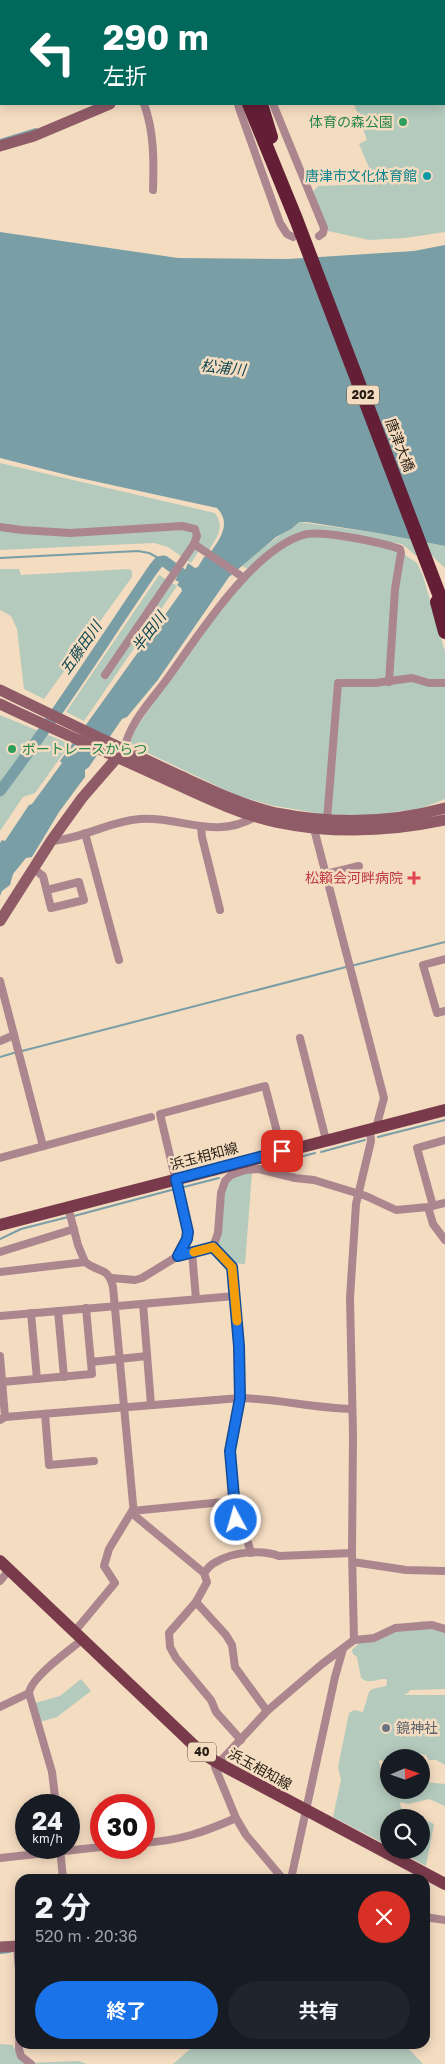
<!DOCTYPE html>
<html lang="ja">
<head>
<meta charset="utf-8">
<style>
  body { margin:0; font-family:"Golos Text","Noto Sans JP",sans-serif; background:#20242c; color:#f1f3f6; height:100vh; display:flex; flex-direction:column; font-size:19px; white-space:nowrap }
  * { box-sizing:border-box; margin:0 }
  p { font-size:16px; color:#9ea1a6 }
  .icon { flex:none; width:28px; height:28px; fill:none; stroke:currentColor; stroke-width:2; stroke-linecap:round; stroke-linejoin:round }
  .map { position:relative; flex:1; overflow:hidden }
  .drawer { position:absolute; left:15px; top:1874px; width:415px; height:175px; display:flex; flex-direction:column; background:#171b24; border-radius:15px; box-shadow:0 2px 12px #0003 }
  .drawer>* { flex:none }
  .guide { position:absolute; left:0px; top:0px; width:445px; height:105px; box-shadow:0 2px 12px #0003; background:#00695c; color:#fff; overflow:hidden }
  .needle { width:32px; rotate:88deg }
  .fabs { position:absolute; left:380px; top:1749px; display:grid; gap:10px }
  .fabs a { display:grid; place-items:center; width:50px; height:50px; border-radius:50%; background:#171b24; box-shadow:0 2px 12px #0003; font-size:25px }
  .speed { position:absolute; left:15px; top:1794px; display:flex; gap:10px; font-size:25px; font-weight:700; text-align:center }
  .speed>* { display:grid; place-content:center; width:65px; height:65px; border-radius:50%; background:#171b24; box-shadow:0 2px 12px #0003; line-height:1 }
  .speed small { font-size:12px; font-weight:400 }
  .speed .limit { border:8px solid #d22; background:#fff; color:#111 }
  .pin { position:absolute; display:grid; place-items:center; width:42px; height:42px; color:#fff; margin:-21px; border-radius:10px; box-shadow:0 2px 8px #0006 }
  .me { position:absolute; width:55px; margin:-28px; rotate:354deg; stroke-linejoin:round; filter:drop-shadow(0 0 4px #0008) }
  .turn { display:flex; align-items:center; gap:18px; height:105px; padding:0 20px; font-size:22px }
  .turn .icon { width:65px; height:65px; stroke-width:2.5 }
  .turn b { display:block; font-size:35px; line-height:42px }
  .round { display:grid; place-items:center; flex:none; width:52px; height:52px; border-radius:26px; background:#20242c }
  .summary { display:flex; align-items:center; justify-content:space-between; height:85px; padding:0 20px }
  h1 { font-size:30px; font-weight:700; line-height:38px }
  .primary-button { display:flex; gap:10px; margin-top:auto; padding:10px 20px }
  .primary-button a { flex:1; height:58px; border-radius:30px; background:#1a73e8; color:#fff; font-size:20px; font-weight:700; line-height:58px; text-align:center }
  .primary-button a+a { background:#20242c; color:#f1f3f6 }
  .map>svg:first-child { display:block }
  .green { fill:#b4cabd }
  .water { fill:#799ea6 }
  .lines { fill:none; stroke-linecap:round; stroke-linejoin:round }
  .stream { stroke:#799ea6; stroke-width:2 }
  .river { stroke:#799ea6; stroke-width:11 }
  .street { stroke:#ab868e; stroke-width:8 }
  .secondary { stroke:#8f5b67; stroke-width:11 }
  .primary { stroke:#793b4c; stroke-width:12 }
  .highway { stroke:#641e35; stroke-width:14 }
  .route-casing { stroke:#114b97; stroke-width:12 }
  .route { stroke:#1a73e8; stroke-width:9 }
  .slow { stroke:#f59e0b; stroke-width:9 }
  .leisure-dot { fill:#2e9e5b; stroke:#f4dcc1; stroke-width:2 }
  .culture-dot { fill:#0f9aa8; stroke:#f4dcc1; stroke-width:2 }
  .health-dot { fill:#e0444e; stroke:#f4dcc1; stroke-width:2 }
  .worship-dot { fill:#6b7280; stroke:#f4dcc1; stroke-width:2 }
  .labels { text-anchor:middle; stroke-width:5; stroke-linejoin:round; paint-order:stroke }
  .shield { fill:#f4dcc1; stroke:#645748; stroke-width:1 }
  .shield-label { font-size:12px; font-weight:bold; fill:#261e14 }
  .leisure-label { font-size:14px; fill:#27864d; stroke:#f4dcc1; text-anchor:end }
  .culture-label { font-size:14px; fill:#0d838f; stroke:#f4dcc1; text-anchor:end }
  .street-label { font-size:14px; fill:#261e14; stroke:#f4dcc1 }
  .health-label { font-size:14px; fill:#be3a42; stroke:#f4dcc1; text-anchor:end }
  .worship-label { font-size:14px; fill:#5b616d; stroke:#f4dcc1; text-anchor:start }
  .water-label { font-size:15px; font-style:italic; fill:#0d4650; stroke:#f4dcc1 }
</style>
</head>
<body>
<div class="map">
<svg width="445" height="2064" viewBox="0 0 445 2064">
  <rect width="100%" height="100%" fill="#f4dcc1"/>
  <g class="green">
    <polygon points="372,0 445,0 445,232 405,238 369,240 328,231 313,192 318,186 376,184 359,144 367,140 354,104 444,104 444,1 369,1"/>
    <path d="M 0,463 L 215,513 C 225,527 217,537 209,550 L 202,546 L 191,563 L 168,547 L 154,543 L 0,550 Z"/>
    <path d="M 299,522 L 378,533 L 445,546 L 445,568 L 431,555 L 415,555 L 402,544 L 312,531 L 248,569 L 242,566 C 260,549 279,536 299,522 Z"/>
    <path d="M 324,535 L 398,550 L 401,555 L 405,555 L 417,563 L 423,576 L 445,652 L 445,799 L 422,808 L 368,816 L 322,814 L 270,805 L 236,795 L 129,744 L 135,730 C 171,678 245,556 305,536 C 310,534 318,535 324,535 Z"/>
    <polygon points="0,569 19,569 21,575 129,569 132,571 132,577 44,699 24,689 17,629 11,616 0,610"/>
    <polygon points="159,575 177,586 84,721 66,712"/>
    <polygon points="0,715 70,744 35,793 23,797 0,831"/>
    <path d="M 252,1172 L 245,1264 L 231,1263 L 215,1247 L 225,1187 C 232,1176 240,1173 252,1172 Z"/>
    <path d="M 424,1621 L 445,1632 L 445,1689 L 410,1690 L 408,1693 L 404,1695 L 445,1695 L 445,1765 L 436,1760 L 429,1760 L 426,1755 L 414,1753 L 412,1757 L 389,1758 L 389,1762 L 379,1760 L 383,1785 L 389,1785 L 389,1790 L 421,1790 L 421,1777 L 425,1782 L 445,1784 L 445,1806 L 429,1799 L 408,1804 L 400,1802 C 400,1812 411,1814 419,1817 L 389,1818 L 389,1846 L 333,1817 L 341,1780 L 338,1767 L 349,1713 L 354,1710 L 363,1712 L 369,1692 L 372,1689 L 386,1686 L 387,1681 L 386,1679 C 377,1678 369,1685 361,1678 L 357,1657 L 353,1654 L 352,1650 C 371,1630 398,1626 424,1621 Z"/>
    <polygon points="81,1679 91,1691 57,1717 40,1722 35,1703 60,1696"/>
    <polygon points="421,1818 434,1824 426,1866 396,1850 421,1850"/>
    <polygon points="0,2044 12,2045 24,2063 79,2061 87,2064 0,2064"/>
    <polygon points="196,2044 404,2044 423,2064 173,2064"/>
  </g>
  <path class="water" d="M 0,232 L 178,258 L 288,259 L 414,251 L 445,245 L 445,546 L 378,533 L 307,522 L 299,522 L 291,529 L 276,537 L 229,577 L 157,681 L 127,717 L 122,719 L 89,767 L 85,770 L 85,777 L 59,812 L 32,857 L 26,858 L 13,874 L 10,885 L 2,891 L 0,896 L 0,843 L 2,840 L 5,841 L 29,805 L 32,804 L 62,763 L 60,761 L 182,591 L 181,588 L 177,585 L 179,582 L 175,580 L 183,569 L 185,570 L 188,563 L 195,568 L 198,567 L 204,557 L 208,556 C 218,541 233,525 217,508 L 75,477 L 0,458 Z"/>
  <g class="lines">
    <g class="stream">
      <polyline points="323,1 326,0"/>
      <polyline points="0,140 36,129"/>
      <polyline points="0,558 138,551 149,553 164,561"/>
      <polyline points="351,966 445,942"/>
      <polyline points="22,1051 346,967"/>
      <polyline points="0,1057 17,1052"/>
      <polyline points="378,1137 445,1120"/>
      <polyline points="321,1152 365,1140"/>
      <polyline points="269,1165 315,1153"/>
      <polyline points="180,1188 219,1178"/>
      <polyline points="74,1216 175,1189"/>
      <polyline points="0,1239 21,1229 68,1217"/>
      <polyline points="0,1953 10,1952"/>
    </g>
    <path class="river" d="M 0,791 C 55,719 103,642 154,568 L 159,562 L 164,561 L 186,577"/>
    <g class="street">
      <polyline points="90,0 90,1"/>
      <path d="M 144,104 C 154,131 154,160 153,190"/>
      <polyline points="238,104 239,108 280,223 287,234 293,237"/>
      <polyline points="273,104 324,228 323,233 319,236"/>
      <polyline points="0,527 22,530 70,533 182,526 195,529 197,536 194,544 105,675"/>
      <polyline points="194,544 244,578"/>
      <path d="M 124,750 C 129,723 151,701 167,679 C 198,636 251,551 303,535 C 320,529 383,543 400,549 L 401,553 L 395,589 L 389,682"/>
      <polyline points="327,820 338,683 375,683 412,678 429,683 444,683"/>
      <polyline points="313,825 384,1098 376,1128"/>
      <polyline points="201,828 202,837 220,910"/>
      <polyline points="85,833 119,960"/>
      <path d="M 51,841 C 82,839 110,821 140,819 C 182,816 214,841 257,816"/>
      <polyline points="34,869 43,876 51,908 84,900 79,882 47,890"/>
      <polyline points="326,874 359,866"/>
      <polyline points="445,959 423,965 437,1013 445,1011"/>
      <polyline points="0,981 43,1146"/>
      <polyline points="300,1038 326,1140"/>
      <polyline points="0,1041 14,1035"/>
      <polyline points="0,1158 151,1117"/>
      <polyline points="433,1206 417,1148 445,1140"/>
      <path d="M 68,1207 L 78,1245 L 85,1262 C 98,1273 108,1266 113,1287 L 134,1515 L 204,1573 L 207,1582 L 196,1602 L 169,1633 L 170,1647 L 176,1658 L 211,1700 L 216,1712 L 241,1740"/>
      <polyline points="428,1207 433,1224 445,1240"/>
      <polyline points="213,1247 232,1267 239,1346 240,1398 230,1451 233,1501 236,1519 246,1536 251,1553"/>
      <polyline points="213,1247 218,1233 221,1193 225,1181 231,1175 245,1170 259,1169 295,1178 314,1180 366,1196 396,1210 428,1207 445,1203"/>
      <polyline points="0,1252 74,1229"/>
      <polyline points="192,1252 196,1299"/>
      <polyline points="178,1256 187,1239 188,1232 160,1114 265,1086 282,1151"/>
      <polyline points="0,1272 85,1262"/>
      <polyline points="111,1278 135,1280 142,1278 178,1256 213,1247"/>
      <polyline points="143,1304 151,1405"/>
      <polyline points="58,1311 64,1377"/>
      <polyline points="31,1313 37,1379"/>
      <polyline points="0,1316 235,1296"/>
      <polyline points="0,1356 5,1417"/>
      <polyline points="91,1362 147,1356"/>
      <polyline points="2,1382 92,1374 86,1308"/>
      <polyline points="45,1414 49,1465 94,1461"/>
      <path d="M 0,1420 L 5,1417 L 240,1398 C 278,1399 314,1408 352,1409"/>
      <polyline points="353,1562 406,1570 445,1571"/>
      <path d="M 204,1573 C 207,1569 211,1564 216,1562 C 232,1552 262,1549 279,1556 L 352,1553"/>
      <polyline points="0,1581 9,1570"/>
      <polyline points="196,1602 226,1635 232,1645 235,1667 267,1711"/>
      <polyline points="75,1631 115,1583 104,1566 109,1549 132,1511 233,1501"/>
      <polyline points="354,1640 352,1553 353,1435 350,1298 356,1204 371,1141 370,1130"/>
      <polyline points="0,1707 29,1693"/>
      <path d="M 56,1805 L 52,1772 L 29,1693 C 31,1677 70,1650 83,1639"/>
      <path d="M 144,1843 C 181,1840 202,1833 236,1818"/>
      <polyline points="60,1848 63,1879"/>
      <polyline points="0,1858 101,1847"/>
      <polyline points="283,1879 246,1835 236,1818 215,1767 267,1711 322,1664 354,1640 374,1638 395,1628 432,1625 445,1629"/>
      <polyline points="291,1879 335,1677 343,1649"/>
      <polyline points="425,1917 445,1920"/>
      <polyline points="17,1946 20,1983"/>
      <polyline points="20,2011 19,2049 21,2056 31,2064"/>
    </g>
    <g class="secondary">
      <polyline points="369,0 372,1"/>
      <polyline points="355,1 359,0"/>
      <polyline points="383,1 386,0"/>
      <polyline points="0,32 1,32"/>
      <polyline points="0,146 34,136 110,104"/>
      <path d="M 0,690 C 58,718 116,746 174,773 C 207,788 241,805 276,813 C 332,824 390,823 445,808"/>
      <path d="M 0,704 C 52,729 104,751 156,775 C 194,792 234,813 276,822 C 332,834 389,832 445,820"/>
      <polyline points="0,921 51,841 82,798 121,753"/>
      <polyline points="0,1947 20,1946"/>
    </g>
    <g class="primary">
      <polyline points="0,1225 445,1110"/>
      <polyline points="0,1561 202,1753 218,1763 445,1884"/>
    </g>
    <g class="highway">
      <polyline points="210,0 211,1"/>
      <polyline points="221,0 222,1"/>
      <polyline points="249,104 296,219 445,610"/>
      <polyline points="261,104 271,137"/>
      <polyline points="437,602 445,632"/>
    </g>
  </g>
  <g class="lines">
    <defs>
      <polyline id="route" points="236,1520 230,1451 240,1398 239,1346 232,1267 213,1247 178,1256 187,1239 188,1232 176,1179 282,1151"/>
    </defs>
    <use href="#route" class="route-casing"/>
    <use href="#route" class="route"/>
    <polyline class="slow" points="194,1252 213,1247 232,1267 237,1321"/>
  </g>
  <g class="leisure-dot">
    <circle cx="403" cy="122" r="5"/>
    <circle cx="12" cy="749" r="5"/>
  </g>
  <circle class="culture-dot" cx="427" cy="176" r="5"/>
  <path class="health-dot" d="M411.5 870.5h5v5h5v5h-5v5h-5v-5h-5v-5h5z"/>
  <circle class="worship-dot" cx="386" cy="1728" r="5"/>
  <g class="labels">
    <g class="shield">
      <rect x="347" y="385.5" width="32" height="19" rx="4"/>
      <rect x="188" y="1742.5" width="28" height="19" rx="4"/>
    </g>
    <g class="shield-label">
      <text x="363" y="399">202</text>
      <text x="202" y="1756">40</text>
    </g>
    <g class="leisure-label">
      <text x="393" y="127">体育の森公園</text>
      <text x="22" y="754" text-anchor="start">ボートレースからつ</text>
    </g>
    <g class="culture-label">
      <text x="417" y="181">唐津市文化体育館</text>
    </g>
    <g class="street-label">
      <text transform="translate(400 445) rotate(69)" y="5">唐津大橋</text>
      <text transform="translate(204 1156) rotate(-15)" y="5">浜玉相知線</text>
      <text transform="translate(260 1769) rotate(29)" y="5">浜玉相知線</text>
    </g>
    <g class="health-label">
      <text x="403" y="883">松籟会河畔病院</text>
    </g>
    <g class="worship-label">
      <text x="396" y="1733">鏡神社</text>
    </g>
    <g class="water-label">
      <text transform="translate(223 368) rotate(6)" y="5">松浦川</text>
      <text transform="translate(149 632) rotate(-53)" y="5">半田川</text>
      <text transform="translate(81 648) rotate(-55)" y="5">五藤田川</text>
    </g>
  </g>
</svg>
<div class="fabs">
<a><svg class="needle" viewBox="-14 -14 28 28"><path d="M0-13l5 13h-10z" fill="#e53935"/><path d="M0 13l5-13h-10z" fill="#9ea1a6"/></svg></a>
<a><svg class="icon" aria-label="search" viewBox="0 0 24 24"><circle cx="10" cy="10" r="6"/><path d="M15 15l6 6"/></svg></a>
</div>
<div class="speed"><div>24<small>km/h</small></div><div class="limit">30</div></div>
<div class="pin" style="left:282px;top:1151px;background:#d93025"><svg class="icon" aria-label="arrive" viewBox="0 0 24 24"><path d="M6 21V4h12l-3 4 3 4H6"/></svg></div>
<svg class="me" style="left:236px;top:1520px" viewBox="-20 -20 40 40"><circle r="17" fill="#1a73e8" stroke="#fff" stroke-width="3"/><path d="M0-11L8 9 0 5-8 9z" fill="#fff"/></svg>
<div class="guide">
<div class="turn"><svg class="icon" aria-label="left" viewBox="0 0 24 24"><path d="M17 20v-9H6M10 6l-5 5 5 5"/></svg><div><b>290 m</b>左折</div></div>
</div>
<section class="drawer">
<div class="summary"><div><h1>2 分</h1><p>520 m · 20:36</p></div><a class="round" style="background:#d93025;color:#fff"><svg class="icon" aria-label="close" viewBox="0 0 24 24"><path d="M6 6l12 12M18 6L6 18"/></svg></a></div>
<div class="primary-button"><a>終了</a><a>共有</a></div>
</section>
</div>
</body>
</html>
